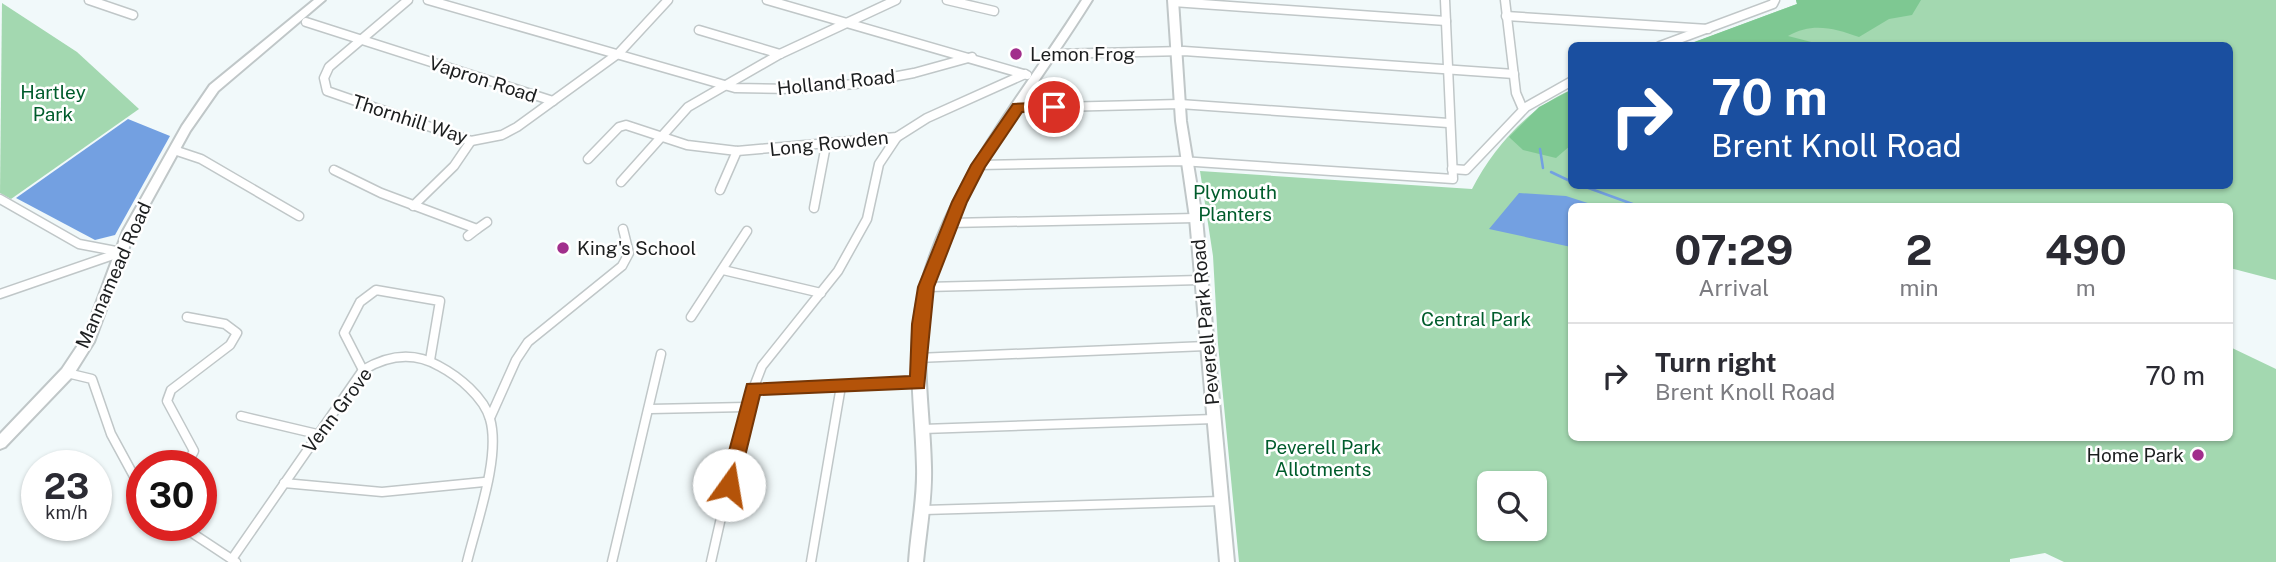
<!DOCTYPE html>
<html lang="en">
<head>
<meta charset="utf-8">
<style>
  body { margin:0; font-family:"Public Sans",sans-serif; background:#f7f7f7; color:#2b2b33; height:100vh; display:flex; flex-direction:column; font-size:26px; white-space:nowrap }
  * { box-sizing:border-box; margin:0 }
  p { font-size:23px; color:#7c7c81 }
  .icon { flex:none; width:38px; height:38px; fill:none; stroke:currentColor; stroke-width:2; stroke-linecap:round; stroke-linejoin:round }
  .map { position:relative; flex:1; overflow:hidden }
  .details { position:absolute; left:1568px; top:203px; width:665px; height:238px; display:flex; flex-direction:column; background:#fff; border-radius:10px; box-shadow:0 2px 5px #0004 }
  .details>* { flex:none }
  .banner { position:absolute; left:1568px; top:42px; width:665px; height:147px; border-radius:10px; box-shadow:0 2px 5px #0004; background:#1a4fa0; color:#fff; overflow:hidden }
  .buttons { position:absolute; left:1477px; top:471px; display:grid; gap:14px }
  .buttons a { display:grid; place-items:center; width:70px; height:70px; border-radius:10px; background:#fff; box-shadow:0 2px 5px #0004; font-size:35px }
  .speed { position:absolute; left:21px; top:450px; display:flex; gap:14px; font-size:35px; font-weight:700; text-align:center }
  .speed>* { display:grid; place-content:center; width:91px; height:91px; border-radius:50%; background:#fff; box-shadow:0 2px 5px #0004; line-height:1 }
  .speed small { font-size:18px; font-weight:400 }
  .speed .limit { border:10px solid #d22; background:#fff; color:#111 }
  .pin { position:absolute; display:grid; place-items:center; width:60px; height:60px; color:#fff; margin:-30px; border:4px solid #fff; border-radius:50%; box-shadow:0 2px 7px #0007 }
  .me { position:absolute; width:77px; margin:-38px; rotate:13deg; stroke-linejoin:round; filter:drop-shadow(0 0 5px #0008) }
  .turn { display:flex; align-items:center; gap:24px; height:147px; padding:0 28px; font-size:32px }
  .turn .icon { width:91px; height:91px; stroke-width:2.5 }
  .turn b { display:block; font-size:49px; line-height:60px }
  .eta { display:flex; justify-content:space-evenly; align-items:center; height:119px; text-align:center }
  .eta b { font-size:42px; font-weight:700; line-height:49px }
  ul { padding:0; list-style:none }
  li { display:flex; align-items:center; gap:21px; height:105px; padding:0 28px; border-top:2px solid #e1e1e2 }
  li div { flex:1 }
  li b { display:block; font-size:26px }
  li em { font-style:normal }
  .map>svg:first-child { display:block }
  .green { fill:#a3d8b0; fill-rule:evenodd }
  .forest { fill:#7ec892 }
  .water { fill:#73a0e1 }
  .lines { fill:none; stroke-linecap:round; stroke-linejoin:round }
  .stream { stroke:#73a0e1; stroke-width:2.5 }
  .street-casing { stroke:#c0c7c8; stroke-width:11 }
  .secondary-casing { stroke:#c0c7c8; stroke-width:4 }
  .street { stroke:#fff; stroke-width:8 }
  .secondary { fill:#fff; fill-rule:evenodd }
  .route { fill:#b45309; stroke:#753606; stroke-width:2 }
  .poi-dot { fill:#a12f8c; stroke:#fff; stroke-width:2.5 }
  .labels { text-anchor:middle; stroke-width:5; stroke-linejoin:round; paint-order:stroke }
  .poi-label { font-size:19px; fill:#1c1e1f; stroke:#fff; text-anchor:start }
  .street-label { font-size:19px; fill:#1c1e1f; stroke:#fff }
  .park-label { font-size:19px; fill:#005c2c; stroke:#fff }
</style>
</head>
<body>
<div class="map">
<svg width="2276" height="562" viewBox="0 0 2276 562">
  <rect width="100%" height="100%" fill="#f1f9fa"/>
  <g class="green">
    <path d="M 1796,0 L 2276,0 L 2276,280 L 2230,268 L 2230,206 L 1572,206 L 1572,438 L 2230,438 L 2230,347 L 2276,369 L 2276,562 L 2064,562 L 2045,553 L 2010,559 L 2010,562 L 1239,562 L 1218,344 L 1213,256 L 1200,171 L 1472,189 C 1493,148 1528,108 1571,90 L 1572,186 L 2230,186 L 2230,46 L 1687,45 L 1797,4 ZM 1489,483 L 1535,483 L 1535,528 L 1489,528 Z"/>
    <polygon points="2,3 77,52 139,109 11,199 0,193"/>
  </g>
  <g class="forest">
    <path d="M 1796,0 L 1921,0 L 1912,15 L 1889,19 L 1859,37 C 1834,28 1812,22 1788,36 L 1823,45 L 1686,45 L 1797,4 Z"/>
    <polygon points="1571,90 1571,145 1556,158 1523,150 1509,137 1539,107"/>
  </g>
  <g class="water">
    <polygon points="128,119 170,136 115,235 95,240 16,198"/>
    <polygon points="1519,193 1566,196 1597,206 1572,206 1571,247 1489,229"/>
  </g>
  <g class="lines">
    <g class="stream">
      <polyline points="1540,149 1543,168"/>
      <polyline points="1551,172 1572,182"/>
      <polyline points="1583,186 1638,206"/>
    </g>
    <defs>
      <g id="street">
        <polyline points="89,0 133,15"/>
        <polyline points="408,0 329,67 324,78 327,91 471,141 502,135 517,127 619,53 668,0"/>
        <polyline points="428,0 735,88 795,89 855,84 914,73 972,57"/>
        <polyline points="767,0 1027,75"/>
        <polyline points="947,0 994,11"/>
        <polyline points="1505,0 1516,93 1522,107"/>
        <polyline points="1173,2 1446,21"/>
        <polyline points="1506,16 1708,29"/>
        <polyline points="306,22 553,101"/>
        <polyline points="699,30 780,54"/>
        <polyline points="1660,46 1773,4 1775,0"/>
        <polyline points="1052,54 1184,51 1514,74"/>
        <polyline points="1018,108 1180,104 1448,123"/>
        <polyline points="174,150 201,159 299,216"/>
        <polyline points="588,159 619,127 626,125 687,145 737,151 897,137 927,118 1025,74"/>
        <polyline points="979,165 1181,161 1453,179 1445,0"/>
        <polyline points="1452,169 1466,170 1526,107 1572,81"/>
        <polyline points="334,170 381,193 477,229 468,236"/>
        <polyline points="621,182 688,107 780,54 896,0"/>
        <polyline points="720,190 737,151"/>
        <polyline points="0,199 79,244 121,252"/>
        <polyline points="413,206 454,166 471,141"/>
        <polyline points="814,208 826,145"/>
        <polyline points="950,223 1196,218"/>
        <polyline points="477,229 487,222"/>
        <polyline points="723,270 821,293"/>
        <polyline points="926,287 1200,280"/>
        <polyline points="0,294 119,253"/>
        <polyline points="691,317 747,231"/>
        <polyline points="917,358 1206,346"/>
        <polyline points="363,370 344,333 360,302 376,290 440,301 430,360"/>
        <polyline points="67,373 92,379 111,434 142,491"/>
        <polyline points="753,389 918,383"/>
        <polyline points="650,409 746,407"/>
        <polyline points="241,416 317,434"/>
        <polyline points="490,418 516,360 528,342 622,266 629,253 623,229"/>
        <polyline points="923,429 1214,419"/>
        <polyline points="186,466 194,451 167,401 171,390 230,345 237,333 225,324 187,317"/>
        <polyline points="284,483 382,492 484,482"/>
        <polyline points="924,510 1221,501"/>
        <polyline points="180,525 236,562"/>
        <path d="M 232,559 L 363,370 C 388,355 413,351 439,366 C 458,376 484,397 490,419 C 501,457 476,524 467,562"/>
        <polyline points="612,562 661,354"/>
        <polyline points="711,562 746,407 762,366 838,271 867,219 879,164 897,137"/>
        <polyline points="811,562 841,386"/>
      </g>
      <g id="secondary">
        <polygon points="314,0 325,0 218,91 190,131 135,231 94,342 72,377 5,447 0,449 0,434 62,369 84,336 123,231 182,126 210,85"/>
        <path d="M 1082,0 L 1092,0 C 1032,97 949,192 929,308 C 920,360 930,414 931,467 C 932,499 926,530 923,562 L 909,562 C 911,530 918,499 917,467 C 916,414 907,360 916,307 C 938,192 1021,97 1082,0 Z"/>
        <polygon points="1168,0 1178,0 1186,121 1202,218 1234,562 1220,562 1190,218 1176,121"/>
      </g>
    </defs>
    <use href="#street" class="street-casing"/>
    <use href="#secondary" class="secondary-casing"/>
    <use href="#street" class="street"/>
    <use href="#secondary" class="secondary"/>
  </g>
  <polygon class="route" points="1054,102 1059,103 1059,110 1022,112 985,167 967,202 934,287 924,388 760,395 738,485 735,490 722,490 720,485 747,384 910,376 912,324 918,287 952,202 971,165 1013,104"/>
  <g class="poi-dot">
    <circle cx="1016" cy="54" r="7"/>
    <circle cx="563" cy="248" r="7"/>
    <circle cx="2198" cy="455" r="7"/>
  </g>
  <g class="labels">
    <g class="poi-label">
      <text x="1030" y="61">Lemon Frog</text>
      <text x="577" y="255">King's School</text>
      <text x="2184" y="462" text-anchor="end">Home Park</text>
    </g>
    <g class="street-label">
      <text transform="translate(483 79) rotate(18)" y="7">Vapron Road</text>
      <text transform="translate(836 82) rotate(-6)" y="7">Holland Road</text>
      <text transform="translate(410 119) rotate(18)" y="7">Thornhill Way</text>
      <text transform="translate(829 143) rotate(-6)" y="7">Long Rowden</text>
      <text transform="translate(113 275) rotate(-66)" y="7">Mannamead Road</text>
      <text transform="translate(1205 322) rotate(-95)" y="7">Peverell Park Road</text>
      <text transform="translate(337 410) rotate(-53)" y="7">Venn Grove</text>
    </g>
    <g class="park-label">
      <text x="53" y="99">Hartley<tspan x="53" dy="22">Park</tspan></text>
      <text x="1235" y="199">Plymouth<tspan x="1235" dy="22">Planters</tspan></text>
      <text x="1476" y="326">Central Park</text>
      <text x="1323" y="454">Peverell Park<tspan x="1323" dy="22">Allotments</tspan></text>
    </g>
  </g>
</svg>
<div class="buttons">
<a><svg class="icon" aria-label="search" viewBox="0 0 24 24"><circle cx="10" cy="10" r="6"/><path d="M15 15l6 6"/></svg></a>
</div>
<div class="speed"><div>23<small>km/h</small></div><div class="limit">30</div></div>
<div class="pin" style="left:1054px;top:107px;background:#d93025"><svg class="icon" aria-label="arrive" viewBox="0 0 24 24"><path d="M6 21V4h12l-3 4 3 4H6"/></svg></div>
<svg class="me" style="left:729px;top:485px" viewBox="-20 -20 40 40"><circle r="19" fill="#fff"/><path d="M0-13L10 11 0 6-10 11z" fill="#b45309"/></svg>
<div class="banner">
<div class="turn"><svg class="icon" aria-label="right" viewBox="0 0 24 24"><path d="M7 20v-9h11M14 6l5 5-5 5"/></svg><div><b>70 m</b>Brent Knoll Road</div></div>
</div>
<section class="details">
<div class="eta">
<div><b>07:29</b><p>Arrival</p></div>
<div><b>2</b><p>min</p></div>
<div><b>490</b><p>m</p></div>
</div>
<ul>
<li><svg class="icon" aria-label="right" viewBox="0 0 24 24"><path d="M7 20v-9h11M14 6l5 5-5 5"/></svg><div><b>Turn right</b><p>Brent Knoll Road</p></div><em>70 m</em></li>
</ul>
</section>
</div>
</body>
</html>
